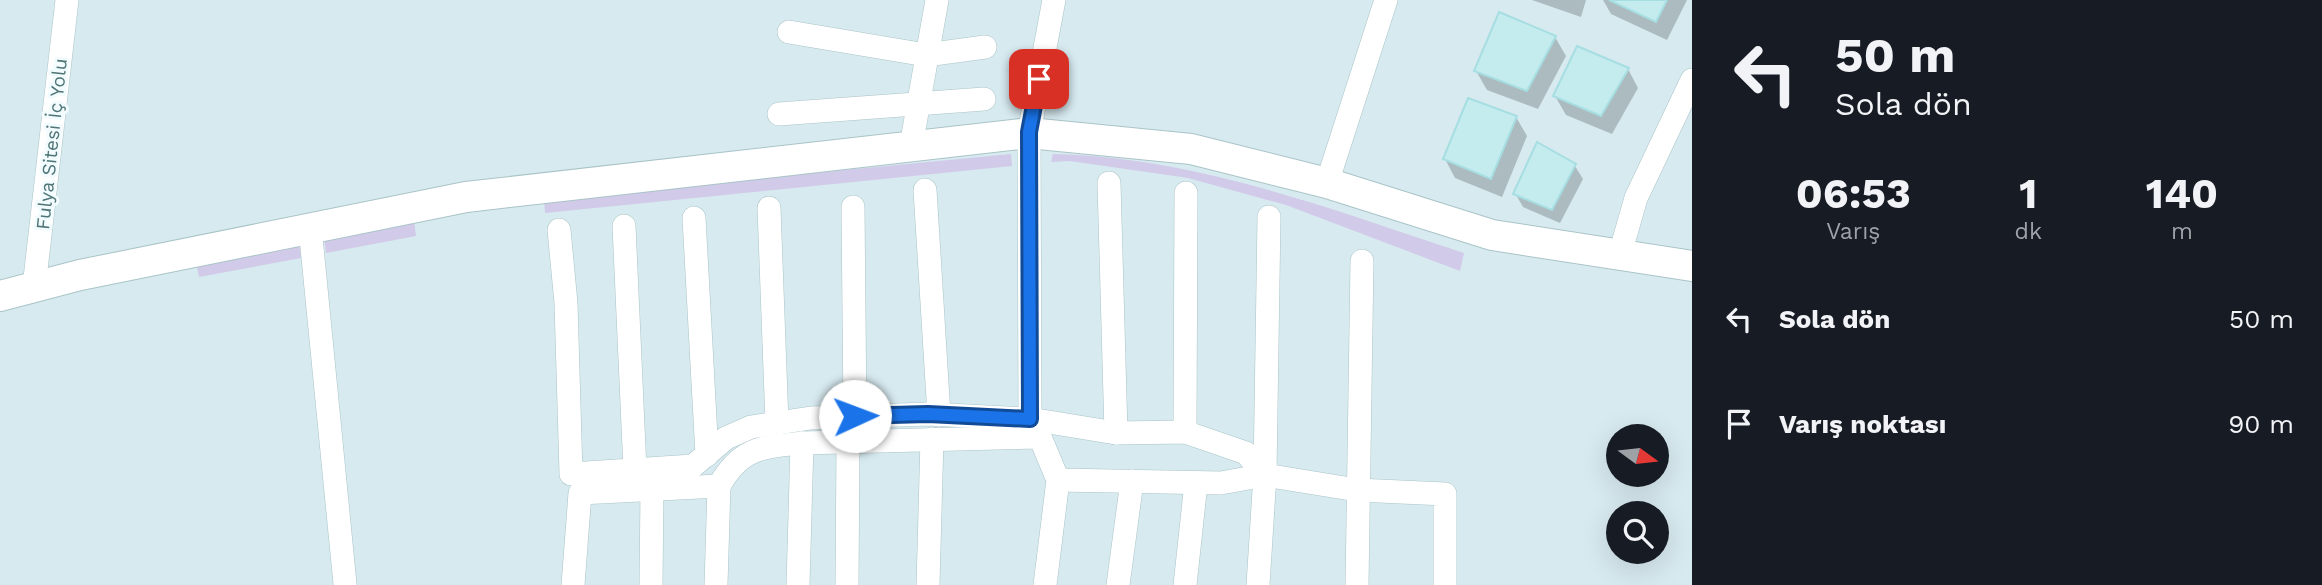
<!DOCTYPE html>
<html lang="tr">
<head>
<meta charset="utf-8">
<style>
  body { margin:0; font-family:"Work Sans",sans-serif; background:#20242c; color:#f1f3f6; height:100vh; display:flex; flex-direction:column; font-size:26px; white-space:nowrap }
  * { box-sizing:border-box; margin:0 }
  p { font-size:23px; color:#9ea1a6 }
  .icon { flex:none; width:38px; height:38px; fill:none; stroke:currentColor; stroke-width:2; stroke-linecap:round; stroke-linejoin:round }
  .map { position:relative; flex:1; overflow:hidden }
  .sheet { display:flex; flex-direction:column; background:#171b24; width:630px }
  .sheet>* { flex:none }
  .banner { background:#171b24; color:#f1f3f6; overflow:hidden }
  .needle { width:46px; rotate:105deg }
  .controls { position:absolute; left:1606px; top:424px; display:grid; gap:14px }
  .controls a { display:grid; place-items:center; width:63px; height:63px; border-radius:50%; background:#171b24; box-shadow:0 7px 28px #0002; font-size:35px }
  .pin { position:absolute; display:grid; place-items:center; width:60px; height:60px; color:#fff; margin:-30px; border-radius:14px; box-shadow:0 4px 10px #0006 }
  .me { position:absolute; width:77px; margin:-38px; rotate:88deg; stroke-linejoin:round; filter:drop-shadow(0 0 5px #0008) }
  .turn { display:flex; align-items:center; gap:24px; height:147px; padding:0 28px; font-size:32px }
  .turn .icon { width:91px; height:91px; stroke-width:2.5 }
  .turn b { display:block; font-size:49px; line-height:60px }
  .eta { display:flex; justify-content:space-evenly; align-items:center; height:119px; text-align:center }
  .eta b { font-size:42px; font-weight:700; line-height:49px }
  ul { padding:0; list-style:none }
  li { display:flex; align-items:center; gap:21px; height:105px; padding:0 28px }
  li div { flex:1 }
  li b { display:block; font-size:26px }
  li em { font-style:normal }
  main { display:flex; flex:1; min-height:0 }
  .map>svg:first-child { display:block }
  .residential { fill:#d7eaf0; fill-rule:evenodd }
  .green { fill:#d2cae9 }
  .shadow { fill:#0003 }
  .building { fill:#c4ecef; stroke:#a6dee1; stroke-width:2 }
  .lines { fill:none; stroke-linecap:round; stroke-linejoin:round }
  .minor-casing { stroke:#a9c4c7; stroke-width:24 }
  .tertiary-casing { stroke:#a9c4c7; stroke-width:32 }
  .minor { stroke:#fff; stroke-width:23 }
  .tertiary { stroke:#fff; stroke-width:30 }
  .route-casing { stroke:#114b97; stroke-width:18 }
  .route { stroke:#1a73e8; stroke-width:12 }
  .labels { text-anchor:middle; stroke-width:6; stroke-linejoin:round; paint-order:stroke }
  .street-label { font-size:19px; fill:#4f7576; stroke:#f2fbfe }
</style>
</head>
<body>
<main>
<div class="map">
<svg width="1692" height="585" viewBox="0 0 1692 585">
  <rect width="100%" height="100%" fill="#ebf7fc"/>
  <path class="residential" d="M 0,0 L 1692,0 L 1692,585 L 0,585 ZM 1619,436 L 1657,436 L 1657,474 L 1619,474 ZM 1619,513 L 1657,513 L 1657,551 L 1619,551 Z"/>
  <g class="green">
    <polygon points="1011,154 1012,166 545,213 544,199"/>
    <path d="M 1053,154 C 1195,157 1331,209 1464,253 L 1460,271 L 1286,205 L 1188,178 L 1070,161 L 1051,162 Z"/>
    <polygon points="414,221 416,236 326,253 324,237"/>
    <polygon points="299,243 301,258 199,277 196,262"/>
  </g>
  <g class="shadow">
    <polygon points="1532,0 1586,0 1581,17"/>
    <polygon points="1603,0 1687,0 1667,40 1611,14"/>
    <polygon points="1555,37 1566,56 1538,109 1487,90 1476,71"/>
    <polygon points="1628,69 1638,88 1612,134 1566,115 1555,96"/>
    <polygon points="1516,117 1527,136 1502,197 1455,178 1445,159"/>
    <polygon points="1575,166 1583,179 1560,223 1523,207 1515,193"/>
  </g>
  <g class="building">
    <polygon points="1609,0 1667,0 1656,22"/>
    <polygon points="1499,12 1556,36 1527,91 1474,71"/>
    <polygon points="1577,46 1629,68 1601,116 1553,96"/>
    <polygon points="1468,98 1517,116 1491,179 1443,159"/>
    <polygon points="1537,142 1576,164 1552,210 1513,194"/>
  </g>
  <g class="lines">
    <defs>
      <g id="minor">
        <polyline points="789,32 926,55 985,47"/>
        <polyline points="779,114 984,99"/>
        <polyline points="911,146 937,0"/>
        <polyline points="1109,183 1116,433"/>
        <polyline points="1327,183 1386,0"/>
        <polyline points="925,190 939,415"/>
        <polyline points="853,207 855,417"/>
        <polyline points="769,208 777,423"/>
        <polyline points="694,218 707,455"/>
        <polyline points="624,226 635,470"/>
        <polyline points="310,227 345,584"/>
        <polyline points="559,230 566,303 571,474 693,466 726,438 751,427 811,418 928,414 1030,419 1116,433 1185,432 1246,453 1265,475"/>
        <polyline points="1620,254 1636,198 1692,80"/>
        <polyline points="34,287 67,0"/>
        <polyline points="1030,419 1029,133 1054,0"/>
        <polyline points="1185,432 1186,193"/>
        <path d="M 573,585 L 580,493 L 719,486 C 740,448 761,447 802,443 L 1040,437 L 1058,480 L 1221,483 L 1265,475 L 1357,490 L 1445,494 L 1445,585"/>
        <polyline points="651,585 652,489"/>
        <polyline points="716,585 719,486"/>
        <polyline points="798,585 802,443"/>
        <polyline points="847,585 848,441"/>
        <polyline points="928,585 932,439"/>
        <polyline points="1045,585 1058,480"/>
        <polyline points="1118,585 1132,481"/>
        <polyline points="1185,585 1196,483"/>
        <polyline points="1258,585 1265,475 1269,217"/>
        <polyline points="1357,585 1362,261"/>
      </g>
      <polyline id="tertiary" points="0,296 80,275 466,197 1029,133 1191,149 1327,183 1492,235 1692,266"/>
    </defs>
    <use href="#minor" class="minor-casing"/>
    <use href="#tertiary" class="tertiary-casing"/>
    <use href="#minor" class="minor"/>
    <use href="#tertiary" class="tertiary"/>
  </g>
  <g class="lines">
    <defs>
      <polyline id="route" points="855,416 928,414 1030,419 1029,132 1039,79"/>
    </defs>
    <use href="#route" class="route-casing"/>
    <use href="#route" class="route"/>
  </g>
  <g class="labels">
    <g class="street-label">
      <text transform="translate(51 144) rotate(-84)" y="7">Fulya Sitesi İç Yolu</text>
    </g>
  </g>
</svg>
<div class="controls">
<a><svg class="needle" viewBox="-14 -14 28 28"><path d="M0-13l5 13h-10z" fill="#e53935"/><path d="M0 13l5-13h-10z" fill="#9ea1a6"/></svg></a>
<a><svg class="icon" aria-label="search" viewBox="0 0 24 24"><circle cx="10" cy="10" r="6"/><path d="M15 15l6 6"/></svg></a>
</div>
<div class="pin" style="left:1039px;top:79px;background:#d93025"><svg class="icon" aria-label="arrive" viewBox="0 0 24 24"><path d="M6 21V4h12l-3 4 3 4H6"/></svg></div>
<svg class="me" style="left:855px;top:416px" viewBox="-20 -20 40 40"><circle r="19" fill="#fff"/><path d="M0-13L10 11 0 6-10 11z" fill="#1a73e8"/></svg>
</div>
<section class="sheet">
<div class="banner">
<div class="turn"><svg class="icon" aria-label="left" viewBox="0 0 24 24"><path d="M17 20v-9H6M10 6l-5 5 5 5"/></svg><div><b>50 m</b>Sola dön</div></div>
</div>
<div class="eta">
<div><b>06:53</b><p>Varış</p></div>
<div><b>1</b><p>dk</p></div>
<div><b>140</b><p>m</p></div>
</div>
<ul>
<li><svg class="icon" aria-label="left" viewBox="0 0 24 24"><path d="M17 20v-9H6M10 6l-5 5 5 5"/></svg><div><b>Sola dön</b></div><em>50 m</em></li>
<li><svg class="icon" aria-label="arrive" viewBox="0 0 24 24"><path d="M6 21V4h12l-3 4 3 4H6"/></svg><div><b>Varış noktası</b></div><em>90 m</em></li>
</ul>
</section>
</main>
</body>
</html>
